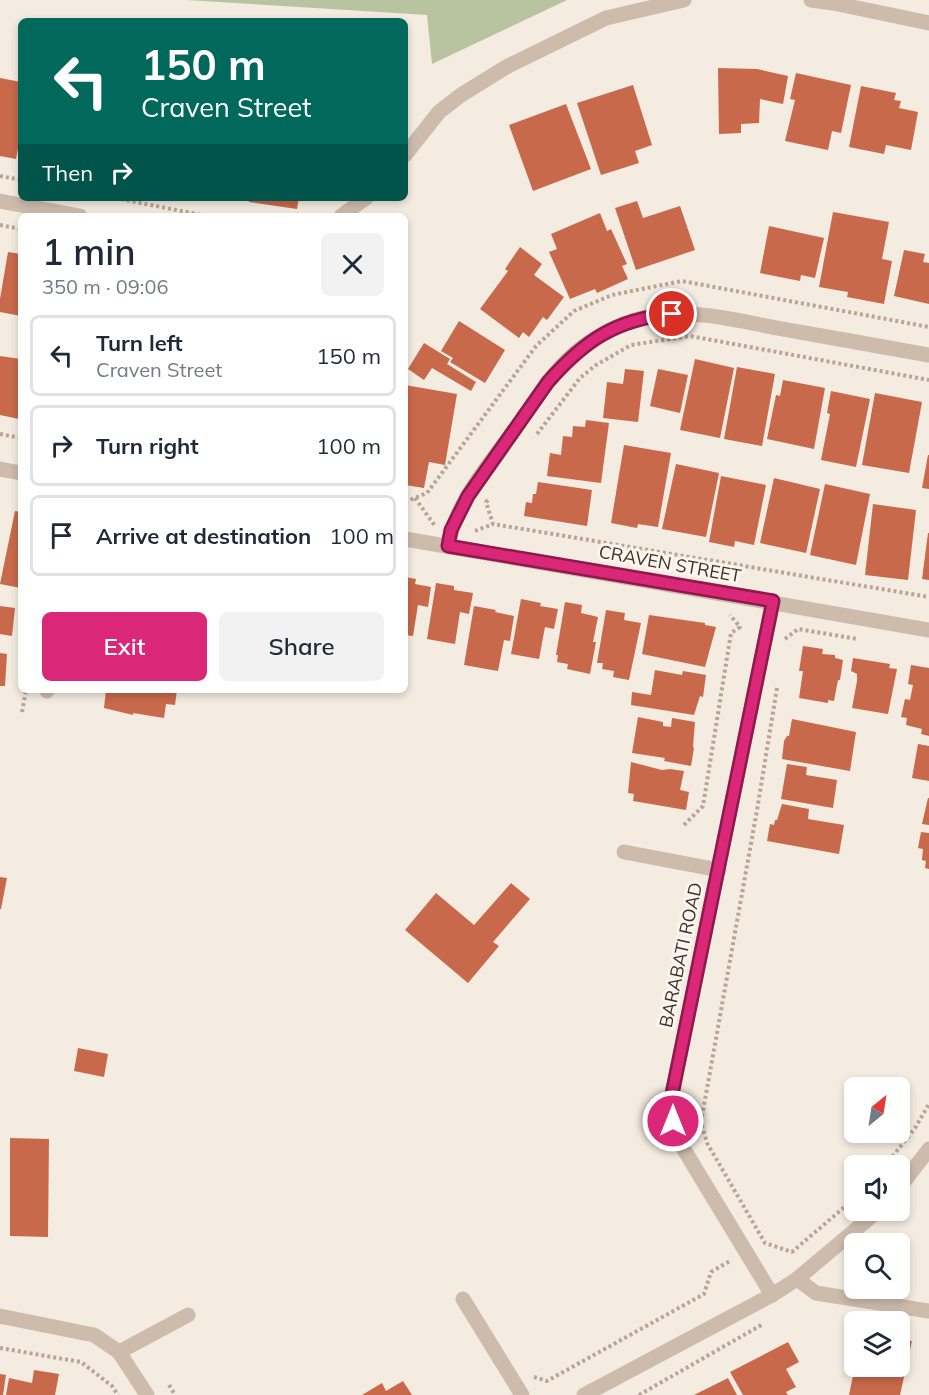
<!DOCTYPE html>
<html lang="en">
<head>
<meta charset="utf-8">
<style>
  body { margin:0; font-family:Mulish,sans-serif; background:#f2f2f3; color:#1f2937; height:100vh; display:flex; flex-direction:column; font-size:22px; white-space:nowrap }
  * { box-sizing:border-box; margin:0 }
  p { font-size:20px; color:#747a83 }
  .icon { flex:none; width:33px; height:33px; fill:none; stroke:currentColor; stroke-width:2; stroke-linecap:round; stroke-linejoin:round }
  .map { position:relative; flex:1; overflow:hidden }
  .sheet { position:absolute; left:18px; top:213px; width:390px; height:480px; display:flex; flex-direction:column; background:#fff; border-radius:9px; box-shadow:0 3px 9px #0003 }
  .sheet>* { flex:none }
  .banner { position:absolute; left:18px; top:18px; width:390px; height:183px; border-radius:9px; box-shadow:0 3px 9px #0003; background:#00695c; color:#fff; overflow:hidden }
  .needle { width:39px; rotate:30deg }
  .tools { position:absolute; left:844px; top:1077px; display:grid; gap:12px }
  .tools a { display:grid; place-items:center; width:66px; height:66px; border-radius:9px; background:#fff; box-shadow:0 3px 9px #0003; font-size:30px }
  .pin { position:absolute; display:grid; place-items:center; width:51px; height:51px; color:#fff; margin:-26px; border:3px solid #fff; border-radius:50%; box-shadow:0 2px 6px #0007 }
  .me { position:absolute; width:66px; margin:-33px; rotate:0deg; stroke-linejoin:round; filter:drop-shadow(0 0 4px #0008) }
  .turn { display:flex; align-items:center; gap:21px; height:126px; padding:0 24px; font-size:27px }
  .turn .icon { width:78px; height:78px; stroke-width:2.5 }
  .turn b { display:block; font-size:42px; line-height:51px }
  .then { display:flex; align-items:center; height:57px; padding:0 24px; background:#0003; gap:12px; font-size:22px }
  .round { display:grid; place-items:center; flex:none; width:63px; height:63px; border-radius:9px; background:#f2f2f3 }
  .head { display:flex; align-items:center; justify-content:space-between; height:102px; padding:0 24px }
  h1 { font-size:36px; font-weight:600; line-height:45px }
  .button { display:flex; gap:12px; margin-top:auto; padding:12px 24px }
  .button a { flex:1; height:69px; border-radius:9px; background:#db2777; color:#fff; font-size:24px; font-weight:600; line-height:69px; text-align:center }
  .button a+a { background:#f2f2f3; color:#1f2937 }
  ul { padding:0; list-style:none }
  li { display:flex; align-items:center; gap:18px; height:81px; margin:0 12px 9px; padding:0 12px; border:3px solid #e0e1e3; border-radius:9px }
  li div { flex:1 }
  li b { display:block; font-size:22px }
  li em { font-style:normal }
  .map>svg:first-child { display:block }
  .green { fill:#b8c4a0 }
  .building { fill:#c8694b }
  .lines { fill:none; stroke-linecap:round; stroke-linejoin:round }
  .path { stroke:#b9a596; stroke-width:4; stroke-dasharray:3 3; stroke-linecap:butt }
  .street { stroke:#cdbbac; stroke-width:15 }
  .route-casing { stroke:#8e194d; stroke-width:15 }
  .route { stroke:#db2777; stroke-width:10 }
  .labels { text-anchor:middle; stroke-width:6; stroke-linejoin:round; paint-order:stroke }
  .street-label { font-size:18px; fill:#3b302b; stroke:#fbf5ee }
</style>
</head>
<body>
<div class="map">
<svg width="929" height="1395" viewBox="0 0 929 1395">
  <rect width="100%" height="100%" fill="#f4ebe1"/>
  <polygon class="green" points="186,0 567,0 432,64 427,15"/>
  <g class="building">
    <polygon points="718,68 757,69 788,76 783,104 760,99 759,123 741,124 741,133 719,134"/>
    <polygon points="796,73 851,85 841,133 832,131 828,150 785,141 795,100 790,99"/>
    <polygon points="0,78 21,82 21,133 16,159 0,156"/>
    <polygon points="633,85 652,145 635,151 639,163 601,175 577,103"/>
    <polygon points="861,86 896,93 894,100 901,101 899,108 918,112 911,150 886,145 884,154 849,147"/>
    <polygon points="566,104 591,169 533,191 509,125"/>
    <polygon points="249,198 299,198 297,209 249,202"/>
    <polygon points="637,201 643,218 680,206 695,250 636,270 615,208"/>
    <polygon points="833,212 889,222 882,259 892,261 884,304 847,297 848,292 819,287"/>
    <polygon points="600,213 607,231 611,229 627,264 622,266 628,279 597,293 595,289 570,299 549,252 557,249 551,234"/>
    <polygon points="769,226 824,238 815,278 801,275 800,281 760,273"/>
    <polygon points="520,247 542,264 534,275 564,297 547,320 543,317 529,337 523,332 519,338 480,309 508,271 505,269"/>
    <polygon points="904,250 925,254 923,262 929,263 929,304 894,296"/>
    <polygon points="8,252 21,254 21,316 0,312 0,299"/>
    <polygon points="459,321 505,350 485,383 450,362 453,358 441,351"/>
    <polygon points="424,343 450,359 447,364 476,382 471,391 432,368 424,380 408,369"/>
    <polygon points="0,356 21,359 21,407 19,419 0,415"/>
    <polygon points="695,359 734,368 720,438 680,430"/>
    <polygon points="737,367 775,374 762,446 724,439"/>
    <polygon points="625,369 644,371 638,422 603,418 607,382 623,384"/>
    <polygon points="658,369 688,375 680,413 650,406"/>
    <polygon points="783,380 825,388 814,449 767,439 776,395 780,396"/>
    <polygon points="405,385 457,394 445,465 429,462 424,488 405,485"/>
    <polygon points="831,391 870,399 856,467 821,460 830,414 827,413"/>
    <polygon points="875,393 922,402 909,473 862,465"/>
    <polygon points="586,420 609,423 601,483 547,476 550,453 561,455 563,436 572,437 573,426 585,427"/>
    <polygon points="624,445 671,453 658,527 638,524 637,528 611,523"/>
    <polygon points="928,455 929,455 929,489 922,488"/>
    <polygon points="676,464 719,473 706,537 662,529"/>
    <polygon points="721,476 766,485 754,545 735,541 734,547 709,542"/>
    <polygon points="774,478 820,489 806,553 760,543"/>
    <polygon points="538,482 592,490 587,526 524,516 526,502 532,503 533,494 536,494"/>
    <polygon points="825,484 870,494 856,565 810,555"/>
    <polygon points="873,504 916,510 908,580 865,575"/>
    <polygon points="15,511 21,512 21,588 0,584"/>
    <polygon points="928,533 929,533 929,580 922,579"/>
    <polygon points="405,577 416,579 415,584 431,587 428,607 418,605 413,636 405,635"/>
    <polygon points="436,583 454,586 454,590 473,593 469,614 460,612 455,644 427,639"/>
    <polygon points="521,599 541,603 540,606 558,609 554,629 545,627 539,659 511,654"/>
    <polygon points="565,602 582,605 581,613 598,617 593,642 596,642 590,674 567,669 568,664 557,662 558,655 556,655"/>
    <polygon points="0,606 15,608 12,636 0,634"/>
    <polygon points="474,606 496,610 495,612 514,616 510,641 504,640 498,671 464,665"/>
    <polygon points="606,610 625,613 624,620 641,623 629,680 613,677 614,671 602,669 603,663 597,663"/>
    <polygon points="649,615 705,623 705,625 716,627 705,667 642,654"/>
    <polygon points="803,646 823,649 822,654 835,655 835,658 843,660 840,680 838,680 834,701 828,700 828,703 799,698 803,671 799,671"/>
    <polygon points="0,653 7,654 5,686 0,686"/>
    <polygon points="853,658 890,664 889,668 897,669 888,714 852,708 857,681 857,674 851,671"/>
    <polygon points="911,665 929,668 929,736 921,734 922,729 906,725 907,718 901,717 905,699 910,700 913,685 908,684"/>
    <polygon points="655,670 682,675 683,671 706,675 703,697 700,696 694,715 631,705 632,692 651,695"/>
    <polygon points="106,690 117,691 177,690 175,705 166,704 164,718 133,713 133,715 104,708"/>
    <polygon points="638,717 663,722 663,726 671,727 672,718 695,722 693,747 694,748 691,766 664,761 665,758 632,753"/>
    <polygon points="792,719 856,732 850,771 782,759 784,741 787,736 789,736"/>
    <polygon points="918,744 929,746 929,781 912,778"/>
    <polygon points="631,762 662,770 670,769 684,771 680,790 689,792 686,810 633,801 634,794 628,793"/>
    <polygon points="787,764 807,767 806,775 837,780 833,808 781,799"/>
    <polygon points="928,798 929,798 929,825 922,824"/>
    <polygon points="782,804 809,809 808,819 844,825 839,854 767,841 770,824 774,825 775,820 777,820"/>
    <polygon points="921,832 929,833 929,869 925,868 926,861 922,860 923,849 918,848"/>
    <polygon points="0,877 7,878 1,909 0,909"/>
    <polygon points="511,883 530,899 493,942 499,946 468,983 405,930 436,893 474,925"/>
    <polygon points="78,1048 108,1054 104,1077 74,1071"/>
    <polygon points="10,1138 49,1139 48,1237 10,1236"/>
    <polygon points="900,1339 912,1341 900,1395 849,1395 855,1366 900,1366"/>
    <polygon points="788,1342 799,1362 786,1369 796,1387 786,1392 788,1395 743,1395 730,1372"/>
    <polygon points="34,1370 59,1374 55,1395 6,1395 9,1378 32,1383"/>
    <polygon points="0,1374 6,1375 3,1395 0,1395"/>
    <polygon points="728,1378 737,1395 694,1395"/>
    <polygon points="403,1381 412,1395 362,1395 382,1383 386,1391"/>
  </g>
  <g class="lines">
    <g class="path">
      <polyline points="0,176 21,180"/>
      <polyline points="115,198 207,216"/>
      <polyline points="0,225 21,229"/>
      <polyline points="0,434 21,438"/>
      <polyline points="537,434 580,378 596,365 631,345 690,336 929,380"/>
      <polyline points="415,498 435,526"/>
      <polyline points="488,500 486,502 493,524 929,597"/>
      <polyline points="405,502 427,493 536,346 574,311 612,295 682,281 929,327"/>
      <polyline points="475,531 493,524"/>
      <polyline points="785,639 798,629 857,639"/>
      <polyline points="777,688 757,810 701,1122 707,1143 765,1243 792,1252 855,1198"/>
      <polyline points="22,712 26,690"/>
      <polyline points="684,825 703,806 731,633 740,627 730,615"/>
      <polyline points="885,1166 915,1128 929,1104"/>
      <polyline points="0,1348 81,1362 112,1386 118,1395"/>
      <polyline points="534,1377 547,1381 704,1294 711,1272 730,1261"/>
      <polyline points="169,1385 175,1395"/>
      <polyline points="639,1395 763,1324"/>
    </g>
    <g class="street">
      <polyline points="811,0 833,3 929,23"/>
      <polyline points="405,155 439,112 461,95 508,66 606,18 684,0"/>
      <polyline points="0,201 80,216"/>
      <polyline points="341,216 366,198"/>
      <polyline points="0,469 21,473"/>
      <polyline points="405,539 929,630"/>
      <path d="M 448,546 C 456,501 489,465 515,429 C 535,401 553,369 581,348 C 602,332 625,321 651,316 C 692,309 736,320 777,328 C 828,337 878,346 929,355"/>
      <polyline points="47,691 47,690"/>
      <polyline points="624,852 719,870"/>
      <polyline points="900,1187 929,1149"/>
      <polyline points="797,1279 816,1293 929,1311"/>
      <polyline points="772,1295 683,1148 673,1121 671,1099 773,601"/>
      <polyline points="463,1299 522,1395"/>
      <polyline points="0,1316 94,1335 119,1352 188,1315"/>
      <polyline points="119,1352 147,1395"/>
      <polyline points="584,1395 772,1295 797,1279 879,1210"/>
    </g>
  </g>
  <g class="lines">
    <defs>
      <path id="route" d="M 672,314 C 616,319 584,341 548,382 L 468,496 L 451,530 L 448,546 L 773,601 L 671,1099 L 673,1121"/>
    </defs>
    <use href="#route" class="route-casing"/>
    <use href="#route" class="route"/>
  </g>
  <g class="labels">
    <g class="street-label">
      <text transform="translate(670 564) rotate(10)" y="6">CRAVEN STREET</text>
      <text transform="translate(681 955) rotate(-78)" y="6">BARABATI ROAD</text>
    </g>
  </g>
</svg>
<div class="tools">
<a><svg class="needle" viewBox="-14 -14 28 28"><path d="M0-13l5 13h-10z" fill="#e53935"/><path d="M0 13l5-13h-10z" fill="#747a83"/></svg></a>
<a><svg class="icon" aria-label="sound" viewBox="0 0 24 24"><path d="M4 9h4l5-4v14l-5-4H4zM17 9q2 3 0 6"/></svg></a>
<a><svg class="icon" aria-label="search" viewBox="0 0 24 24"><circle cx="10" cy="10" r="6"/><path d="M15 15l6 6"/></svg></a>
<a><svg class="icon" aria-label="layers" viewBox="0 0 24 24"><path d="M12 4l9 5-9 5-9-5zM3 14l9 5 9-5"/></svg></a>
</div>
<div class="pin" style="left:672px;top:314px;background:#d93025"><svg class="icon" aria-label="arrive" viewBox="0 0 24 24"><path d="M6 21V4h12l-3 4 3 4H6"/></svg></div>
<svg class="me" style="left:673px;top:1121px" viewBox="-20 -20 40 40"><circle r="17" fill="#db2777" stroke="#fff" stroke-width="3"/><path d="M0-11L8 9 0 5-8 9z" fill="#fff"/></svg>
<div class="banner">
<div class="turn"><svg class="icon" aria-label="left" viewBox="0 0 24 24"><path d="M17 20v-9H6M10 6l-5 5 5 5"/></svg><div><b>150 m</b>Craven Street</div></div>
<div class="then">Then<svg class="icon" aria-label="right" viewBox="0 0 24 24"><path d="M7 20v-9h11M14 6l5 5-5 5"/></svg></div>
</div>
<section class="sheet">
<div class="head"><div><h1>1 min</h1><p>350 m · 09:06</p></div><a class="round"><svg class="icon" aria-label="close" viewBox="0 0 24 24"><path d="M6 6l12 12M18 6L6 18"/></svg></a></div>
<ul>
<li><svg class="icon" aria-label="left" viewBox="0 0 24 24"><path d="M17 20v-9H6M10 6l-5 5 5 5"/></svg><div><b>Turn left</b><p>Craven Street</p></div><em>150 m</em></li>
<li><svg class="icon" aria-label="right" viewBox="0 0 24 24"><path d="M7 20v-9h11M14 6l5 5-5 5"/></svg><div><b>Turn right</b></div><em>100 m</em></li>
<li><svg class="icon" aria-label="arrive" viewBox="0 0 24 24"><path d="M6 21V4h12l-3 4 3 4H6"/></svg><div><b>Arrive at destination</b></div><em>100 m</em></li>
</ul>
<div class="button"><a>Exit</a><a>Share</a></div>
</section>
</div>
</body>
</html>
